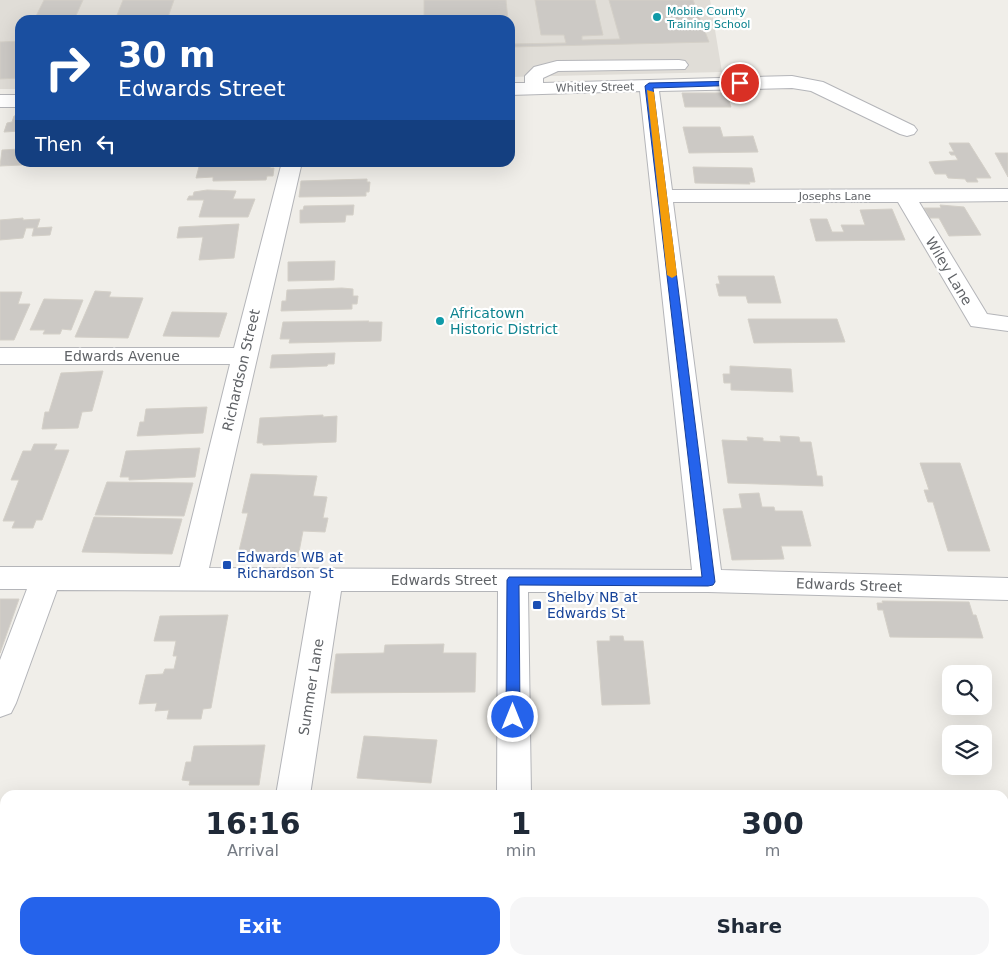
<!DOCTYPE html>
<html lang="en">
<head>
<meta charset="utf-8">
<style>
  body { margin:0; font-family:"DejaVu Sans",sans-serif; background:#f6f6f7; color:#1f2937; height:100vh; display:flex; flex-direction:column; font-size:19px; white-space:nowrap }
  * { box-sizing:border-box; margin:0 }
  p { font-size:16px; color:#747a83 }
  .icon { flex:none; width:28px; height:28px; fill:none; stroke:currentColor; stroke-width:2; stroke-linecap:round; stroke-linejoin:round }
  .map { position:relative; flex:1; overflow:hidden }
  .side { position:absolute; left:0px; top:790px; width:1009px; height:175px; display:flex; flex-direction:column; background:#fff; border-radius:15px 15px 0 0; box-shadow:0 5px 20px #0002 }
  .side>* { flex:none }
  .top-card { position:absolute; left:15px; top:15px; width:500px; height:152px; border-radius:15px; box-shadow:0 5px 20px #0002; background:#1a4fa0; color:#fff; overflow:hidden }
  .controls { position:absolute; left:942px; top:665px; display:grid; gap:10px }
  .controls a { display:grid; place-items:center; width:50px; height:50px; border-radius:10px; background:#fff; box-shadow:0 5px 20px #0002; font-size:25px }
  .pin { position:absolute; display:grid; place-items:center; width:42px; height:42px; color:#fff; margin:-21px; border:2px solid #fff; border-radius:50%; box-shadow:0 1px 5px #0007 }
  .me { position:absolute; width:55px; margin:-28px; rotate:0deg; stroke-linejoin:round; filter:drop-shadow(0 0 4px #0008) }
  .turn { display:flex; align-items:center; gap:18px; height:105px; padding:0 20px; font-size:22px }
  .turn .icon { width:65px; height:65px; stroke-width:2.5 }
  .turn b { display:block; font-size:35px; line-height:42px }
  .then { display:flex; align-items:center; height:48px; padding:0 20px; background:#0003; gap:10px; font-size:19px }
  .eta { display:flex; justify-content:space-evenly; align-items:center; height:85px; text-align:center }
  .eta b { font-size:30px; font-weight:800; line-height:35px }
  .primary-button { display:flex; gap:10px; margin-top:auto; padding:10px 20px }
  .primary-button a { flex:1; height:58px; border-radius:15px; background:#2563eb; color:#fff; font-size:20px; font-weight:800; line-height:58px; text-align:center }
  .primary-button a+a { background:#f6f6f7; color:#1f2937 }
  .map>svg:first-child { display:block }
  .education { fill:#e0ddd7 }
  .building { fill:#ccc9c5; stroke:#d4d0c8 }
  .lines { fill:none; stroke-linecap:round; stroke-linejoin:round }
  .minor-casing { stroke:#b4b5b9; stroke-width:2 }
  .minor { fill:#fff; fill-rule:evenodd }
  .route { fill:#2563eb; stroke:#184099 }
  .slow { fill:#f59e0b }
  .culture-dot { fill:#0f9aa8; stroke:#fff; stroke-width:2 }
  .transit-dot { fill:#1a4fb4; stroke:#fff; stroke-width:2 }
  .labels { text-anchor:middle; stroke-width:4.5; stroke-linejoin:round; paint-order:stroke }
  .far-culture-label { font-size:11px; fill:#0d838f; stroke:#fff; text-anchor:start }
  .far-street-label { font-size:11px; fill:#606367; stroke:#fff }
  .street-label { font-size:14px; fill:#606367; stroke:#fff }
  .culture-label { font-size:14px; fill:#0d838f; stroke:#fff; text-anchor:start }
  .transit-label { font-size:14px; fill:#164399; stroke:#fff; text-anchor:start }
</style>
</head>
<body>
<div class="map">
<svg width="1008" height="965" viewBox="0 0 1008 965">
  <rect width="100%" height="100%" fill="#f0eee9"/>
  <polygon class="education" points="0,0 710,0 722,72 510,77 510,20 20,20 20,89 0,89"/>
  <g class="building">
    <polygon points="44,0 83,0 74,20 34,20"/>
    <polygon points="123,0 174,0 167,20 115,20"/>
    <polygon points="424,0 506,0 508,20 424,20"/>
    <polygon points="535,0 595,0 603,35 582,36 582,40 620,39 609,0 693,0 709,42 510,47 510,34 511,44 566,43 564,35 541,35"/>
    <polygon points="20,41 20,78 0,79 0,42"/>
    <polygon points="682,93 726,93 731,107 685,107"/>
    <polygon points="20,115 20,131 4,132 7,123 12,122 14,116"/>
    <polygon points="683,127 720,127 723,137 753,136 758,152 689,153"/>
    <polygon points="949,143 969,143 991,178 976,178 978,182 967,182 965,179 948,178 946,174 935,174 929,162 958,160 955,155 951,155 949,152 954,152"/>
    <polygon points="20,149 20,162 44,162 43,164 0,166 2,150"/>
    <polygon points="995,153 1008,153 1008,177"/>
    <polygon points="272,162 270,168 274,168 273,176 267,176 266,180 213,181 213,177 196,178 200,163"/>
    <polygon points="693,167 752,168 755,182 749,182 750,184 695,183"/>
    <polygon points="367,179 367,182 370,182 369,192 366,192 366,196 299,197 301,181"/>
    <polygon points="207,190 236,191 233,199 255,199 248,217 199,217 204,200 187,200 189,196 193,196 194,192"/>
    <polygon points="354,205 353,215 346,215 345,222 300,223 300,210 303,210 304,206"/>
    <polygon points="940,205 964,207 981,235 949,236 939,218 930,218 924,208 941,208"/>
    <polygon points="892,209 905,240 816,241 810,219 827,219 832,232 844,232 841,225 865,225 860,210"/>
    <polygon points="23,218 23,220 40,219 37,228 52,227 50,235 32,236 34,228 26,228 23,238 0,240 0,220"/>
    <polygon points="239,224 234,258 199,260 203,237 177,238 179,227"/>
    <polygon points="335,261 334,280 288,281 288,262"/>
    <polygon points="718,276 774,276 781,303 748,303 746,296 719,296 716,284 720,284"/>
    <polygon points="342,288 353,289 353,296 358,296 357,304 352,304 352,309 281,311 282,301 286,301 287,290"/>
    <polygon points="95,291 111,292 109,297 143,298 128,338 75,337"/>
    <polygon points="0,292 22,292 18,304 30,304 14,340 0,340"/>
    <polygon points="44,299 83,300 71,330 62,329 60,334 43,334 45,330 30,330"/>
    <polygon points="172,312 227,313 219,337 163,336"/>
    <polygon points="748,319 837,319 845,342 754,343"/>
    <polygon points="369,321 368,322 382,322 381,341 289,343 290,339 280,339 283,322"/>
    <polygon points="335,353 334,364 328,364 327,366 270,368 272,355"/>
    <polygon points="730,366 791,369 793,392 731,390 731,383 724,383 723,374 730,374"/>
    <polygon points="103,371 92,411 82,412 78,428 42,429 45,412 49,412 61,373"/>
    <polygon points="207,407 203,433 137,436 140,422 144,422 146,409"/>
    <polygon points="323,415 323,417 337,416 336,442 263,445 263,443 257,443 260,418"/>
    <polygon points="780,436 799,437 800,442 811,442 817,476 822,476 823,486 728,483 722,440 748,441 747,437 763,438 763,441 781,442"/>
    <polygon points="34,444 57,444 54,450 69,450 42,520 36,520 33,528 12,528 15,521 3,521 19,480 11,480 23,451 31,451"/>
    <polygon points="200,448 195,477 129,480 129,477 120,477 126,451"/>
    <polygon points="920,463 960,463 990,551 948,551 933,502 928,502 924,490 929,490"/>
    <polygon points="251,474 317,476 313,496 327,497 323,518 328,518 325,532 303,531 298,557 238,555 248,513 242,513"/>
    <polygon points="107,482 193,483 184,516 95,515"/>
    <polygon points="759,493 762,507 774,507 775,511 802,511 811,546 781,546 784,559 732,560 723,509 742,508 739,494"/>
    <polygon points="94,517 182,519 172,554 82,552"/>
    <polygon points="0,599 19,599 0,653"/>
    <polygon points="882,601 969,602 973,615 976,615 983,638 890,637 883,610 878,610 877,603 883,603"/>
    <polygon points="228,615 211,708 203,709 201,719 167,719 169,710 155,711 157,703 139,704 146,675 163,674 165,669 174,669 177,656 173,656 176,641 154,641 160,616"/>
    <polygon points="610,636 623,636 624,641 643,641 650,704 602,705 597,641 610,641"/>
    <polygon points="444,644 443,653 476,653 475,692 331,693 336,654 384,653 385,645"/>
    <polygon points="364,736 437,740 431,783 357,778"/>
    <polygon points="265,745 259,785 189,785 190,781 182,780 186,762 191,762 194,746"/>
    <polygon points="1004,909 1008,909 1008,963 1005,963"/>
    <polygon points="139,960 229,960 228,965 138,965"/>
    <polygon points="374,960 421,960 421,965 373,965"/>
  </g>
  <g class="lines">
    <defs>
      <g id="minor">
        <polygon points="679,60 685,61 688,65 685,69 558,71 543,78 543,83 792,76 823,82 914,126 917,130 914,134 907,136 900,134 811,91 792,88 659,91 672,190 1008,189 1008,201 919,202 987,314 1008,317 1008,331 971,326 898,202 673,202 721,570 1008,578 1008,600 708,592 528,592 531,795 497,795 498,591 341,591 310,795 276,795 311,591 57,590 16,703 11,713 0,717 0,660 27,589 0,589 0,567 180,567 230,364 0,364 0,348 234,348 282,162 302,162 209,568 692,570 640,91 510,95 510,83 525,83 525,76 534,67 557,61"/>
        <rect x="0" y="95" width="20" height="12"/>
        <rect x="266" y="960" width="38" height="5"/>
        <rect x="497" y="960" width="38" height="5"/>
      </g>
    </defs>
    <use href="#minor" class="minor-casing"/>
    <use href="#minor" class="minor"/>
  </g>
  <polygon class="route" points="740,81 743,82 743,85 653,88 715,582 713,585 708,586 519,585 520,717 518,721 513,723 508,721 506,717 507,580 509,577 702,577 645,86 649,83"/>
  <polygon class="slow" points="647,90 654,92 677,275 672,278 667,275"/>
  <g class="culture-dot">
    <circle cx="657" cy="17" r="5"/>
    <circle cx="440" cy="321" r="5"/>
  </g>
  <g class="transit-dot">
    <rect x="222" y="560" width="10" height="10" rx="2.5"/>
    <rect x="532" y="600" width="10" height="10" rx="2.5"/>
  </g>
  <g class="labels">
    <g class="far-culture-label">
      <text x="667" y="15">Mobile County<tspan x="667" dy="13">Training School</tspan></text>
    </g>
    <g class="far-street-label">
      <text transform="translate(595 87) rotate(-1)" y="4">Whitley Street</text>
      <text x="835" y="200">Josephs Lane</text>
    </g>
    <g class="street-label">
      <text transform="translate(949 271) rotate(59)" y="5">Wiley Lane</text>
      <text x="122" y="361">Edwards Avenue</text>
      <text transform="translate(241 370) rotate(-77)" y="5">Richardson Street</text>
      <text x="444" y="585">Edwards Street</text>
      <text transform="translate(849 585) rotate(2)" y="5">Edwards Street</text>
      <text transform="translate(311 687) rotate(-81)" y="5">Summer Lane</text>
    </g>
    <g class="culture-label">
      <text x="450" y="318">Africatown<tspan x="450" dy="16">Historic District</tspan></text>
    </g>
    <g class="transit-label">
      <text x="237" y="562">Edwards WB at<tspan x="237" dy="16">Richardson St</tspan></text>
      <text x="547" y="602">Shelby NB at<tspan x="547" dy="16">Edwards St</tspan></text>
    </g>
  </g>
</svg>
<div class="controls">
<a><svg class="icon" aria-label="search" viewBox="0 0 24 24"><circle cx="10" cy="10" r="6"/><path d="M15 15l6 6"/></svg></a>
<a><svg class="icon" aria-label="layers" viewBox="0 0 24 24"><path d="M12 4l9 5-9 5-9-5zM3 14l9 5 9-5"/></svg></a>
</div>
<div class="pin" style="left:740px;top:83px;background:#d93025"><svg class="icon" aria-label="arrive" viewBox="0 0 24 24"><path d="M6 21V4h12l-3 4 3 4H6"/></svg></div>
<svg class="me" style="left:513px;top:717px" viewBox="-20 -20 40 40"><circle r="17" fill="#2563eb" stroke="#fff" stroke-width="3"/><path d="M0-11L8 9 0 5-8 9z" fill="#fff"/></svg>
<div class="top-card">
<div class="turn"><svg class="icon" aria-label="right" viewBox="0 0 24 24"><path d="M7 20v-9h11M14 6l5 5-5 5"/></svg><div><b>30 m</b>Edwards Street</div></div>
<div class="then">Then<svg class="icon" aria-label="left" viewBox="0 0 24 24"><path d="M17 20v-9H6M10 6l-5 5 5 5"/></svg></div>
</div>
<section class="side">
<div class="eta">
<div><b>16:16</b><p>Arrival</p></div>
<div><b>1</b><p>min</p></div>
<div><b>300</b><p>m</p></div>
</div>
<div class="primary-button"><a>Exit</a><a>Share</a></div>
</section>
</div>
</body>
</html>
